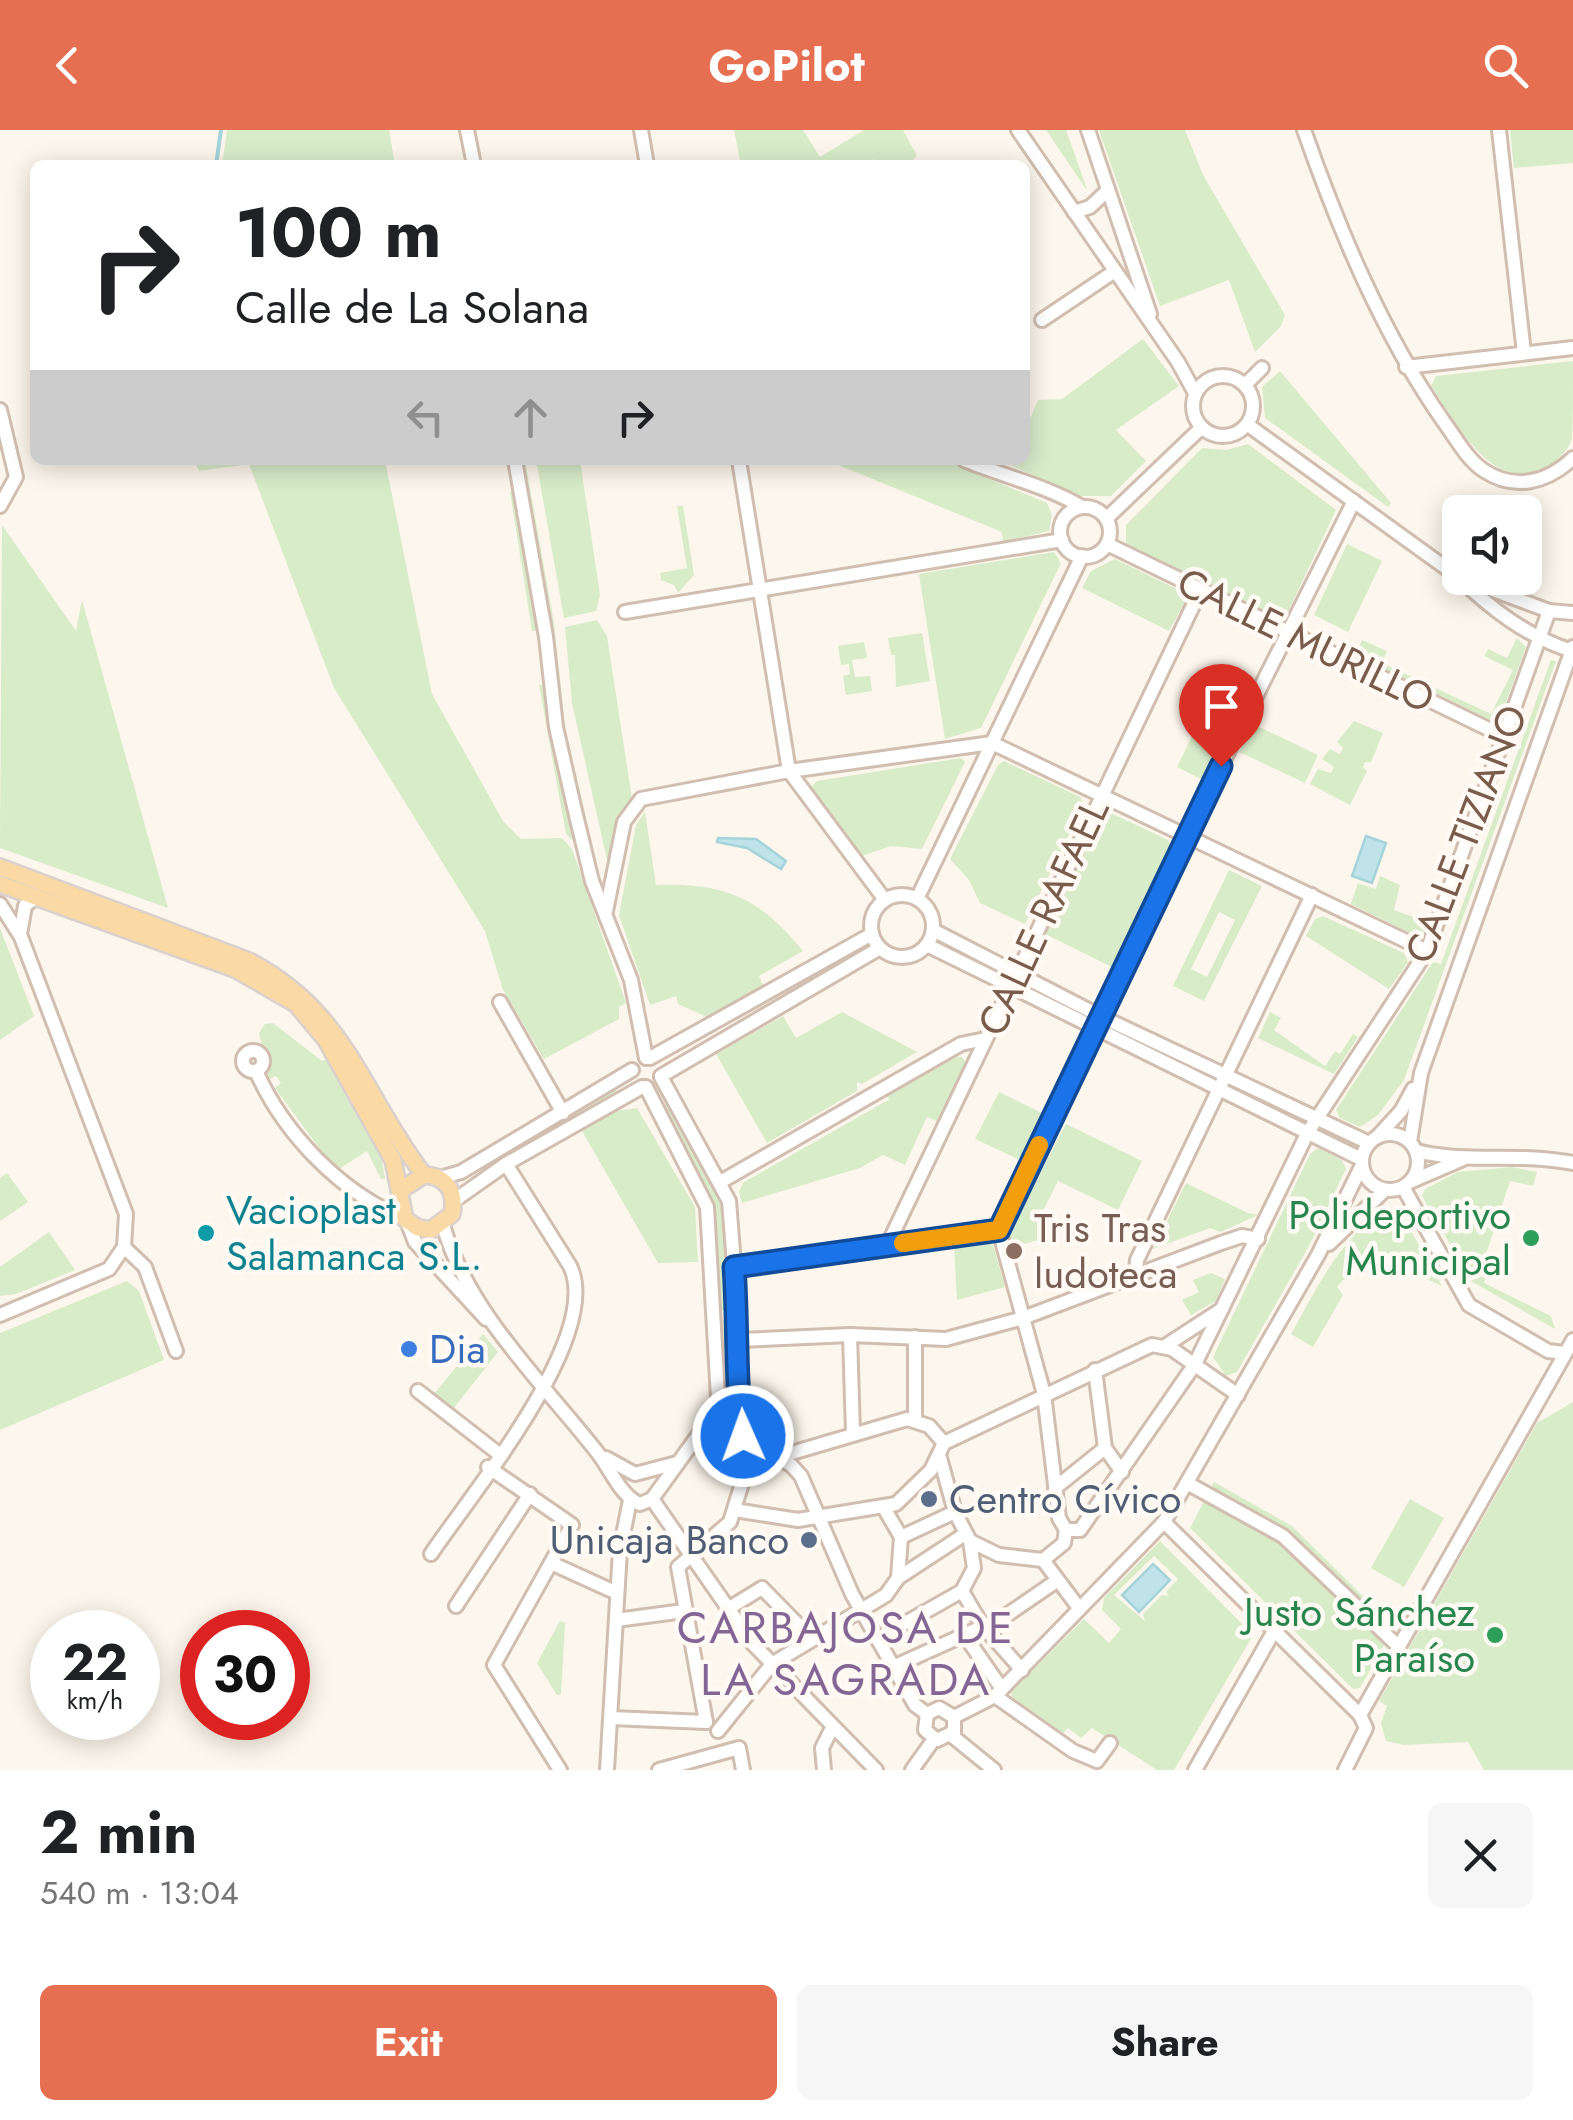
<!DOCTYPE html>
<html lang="en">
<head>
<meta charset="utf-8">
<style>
  body { margin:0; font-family:Jost,sans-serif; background:#f6f6f6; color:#202124; height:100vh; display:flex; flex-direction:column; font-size:38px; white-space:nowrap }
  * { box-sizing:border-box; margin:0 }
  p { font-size:32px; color:#757577 }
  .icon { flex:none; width:55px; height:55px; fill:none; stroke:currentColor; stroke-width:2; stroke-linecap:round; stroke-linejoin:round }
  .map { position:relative; height:1640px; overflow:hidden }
  .details { display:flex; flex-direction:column; background:#fff; flex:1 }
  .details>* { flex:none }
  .hud { position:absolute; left:30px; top:30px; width:1000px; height:305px; border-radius:15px; box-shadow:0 5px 25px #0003; background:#fff; color:#202124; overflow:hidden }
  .tools { position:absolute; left:1442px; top:365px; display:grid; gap:20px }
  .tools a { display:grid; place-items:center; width:100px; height:100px; border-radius:15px; background:#fff; box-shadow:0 5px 25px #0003; font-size:50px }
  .speed { position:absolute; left:30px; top:1480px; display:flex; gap:20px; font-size:50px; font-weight:700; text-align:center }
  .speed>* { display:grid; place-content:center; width:130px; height:130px; border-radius:50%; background:#fff; box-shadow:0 5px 25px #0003; line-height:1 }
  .speed small { font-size:25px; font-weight:400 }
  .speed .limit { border:15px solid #d22; background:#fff; color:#111 }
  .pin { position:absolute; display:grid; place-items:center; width:85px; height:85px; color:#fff; margin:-102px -42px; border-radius:50% 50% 50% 0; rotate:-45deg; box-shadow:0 0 10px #0007 }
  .pin .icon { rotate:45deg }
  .me { position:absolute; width:110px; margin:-55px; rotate:358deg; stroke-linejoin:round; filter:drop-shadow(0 0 8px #0008) }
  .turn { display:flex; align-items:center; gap:35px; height:210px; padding:0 40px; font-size:45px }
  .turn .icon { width:130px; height:130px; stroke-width:2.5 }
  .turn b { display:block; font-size:70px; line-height:85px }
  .lanes { display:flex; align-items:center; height:95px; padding:0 40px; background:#0003; justify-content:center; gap:50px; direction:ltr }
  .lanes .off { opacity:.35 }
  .round { display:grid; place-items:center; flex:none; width:105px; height:105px; border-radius:15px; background:#f6f6f6 }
  .overview { display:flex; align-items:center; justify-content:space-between; height:170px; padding:0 40px }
  h1 { font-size:60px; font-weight:700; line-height:75px }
  .action { display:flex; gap:20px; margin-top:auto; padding:20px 40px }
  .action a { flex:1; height:115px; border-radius:15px; background:#e76f51; color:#fff; font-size:40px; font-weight:700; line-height:115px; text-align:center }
  .action a+a { background:#f6f6f6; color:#202124 }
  header { display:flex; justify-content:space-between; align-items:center; height:130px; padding:0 40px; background:#e76f51; color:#fff; font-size:45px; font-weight:700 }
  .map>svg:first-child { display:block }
  .green { fill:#d8ecc9; fill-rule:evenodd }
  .water { fill:#bfe3e8; stroke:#a5d3da; stroke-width:2.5 }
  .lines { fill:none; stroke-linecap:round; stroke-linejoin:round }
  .stream { stroke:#a5d3da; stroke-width:4 }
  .minor-casing { stroke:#d1beb0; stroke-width:18 }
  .major-casing { stroke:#dad1cd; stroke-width:20 }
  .minor { stroke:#fff; stroke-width:12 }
  .major { stroke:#fbd9a5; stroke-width:15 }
  .route-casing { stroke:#114b97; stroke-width:25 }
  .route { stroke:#1a73e8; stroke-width:18 }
  .slow { stroke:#f59e0b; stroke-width:18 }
  .culture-dot { fill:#0f9aa8; stroke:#fffaf3; stroke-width:4 }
  .leisure-dot { fill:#2e9e5b; stroke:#fffaf3; stroke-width:4 }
  .education-dot { fill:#8d6e63; stroke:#fffaf3; stroke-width:4 }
  .shop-dot { fill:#3f7fe0; stroke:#fffaf3; stroke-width:4 }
  .service-dot { fill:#5c6f8a; stroke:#fffaf3; stroke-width:4 }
  .labels { text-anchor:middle; stroke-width:9; stroke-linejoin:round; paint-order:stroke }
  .street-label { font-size:40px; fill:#7a5c4d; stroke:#fffaf3 }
  .culture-label { font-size:40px; fill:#0d838f; stroke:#fffaf3; text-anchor:start }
  .leisure-label { font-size:40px; fill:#27864d; stroke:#fffaf3; text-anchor:end }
  .education-label { font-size:40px; fill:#785e54; stroke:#fffaf3; text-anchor:start }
  .shop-label { font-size:40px; fill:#366cbe; stroke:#fffaf3; text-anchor:start }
  .service-label { font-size:40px; fill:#4e5e75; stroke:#fffaf3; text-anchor:start }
  .quarter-label { font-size:45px; letter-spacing:2.5px; fill:#846695; stroke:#fffaf3 }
</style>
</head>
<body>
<header><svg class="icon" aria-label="back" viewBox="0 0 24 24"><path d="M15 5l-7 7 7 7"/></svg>GoPilot<svg class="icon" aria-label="search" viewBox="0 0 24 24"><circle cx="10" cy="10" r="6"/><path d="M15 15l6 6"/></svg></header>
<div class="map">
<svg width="1573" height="1640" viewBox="0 0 1573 1640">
  <rect width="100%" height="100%" fill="#fdf6ec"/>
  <g class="green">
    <polygon points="227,0 389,0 395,35 222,35"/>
    <polygon points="734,0 803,0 820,27 864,0 903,0 917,26 908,35 880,35 874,29 867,35 741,35"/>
    <polygon points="1046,0 1066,0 1087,59 1086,59"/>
    <polygon points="1099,0 1185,0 1203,45 1285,185 1281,196 1255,222 1229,150 1160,176"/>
    <polygon points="1510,0 1573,0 1573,33 1514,38"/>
    <polygon points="1143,209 1179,256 1116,300 1146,331 1111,366 1076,366 1011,335 1013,330 1025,330 1025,301 1038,270 1062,269"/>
    <path d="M 1573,231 C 1573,255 1573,287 1572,309 C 1568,321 1557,331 1546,337 C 1492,367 1456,291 1431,256 L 1436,246 Z"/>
    <polygon points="1280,241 1391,373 1388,377 1265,288 1262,257"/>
    <polygon points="1248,314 1336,380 1286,486 1279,489 1126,414 1126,395 1202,318 1226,320"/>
    <polygon points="194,330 385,330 432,564 503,691 521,709 562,708 572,719 626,873 619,877 619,889 544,929 503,860 485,801 334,558 249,334 199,341"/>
    <polygon points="521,330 525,330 554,493 565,596 603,763 561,595 547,479"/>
    <polygon points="536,330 580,330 600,465 596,481 564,488"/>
    <polygon points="826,330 944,330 1047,373 1052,385 1049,401 1003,412 1002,402"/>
    <polygon points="510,362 513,362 540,500 532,501"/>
    <polygon points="677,376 683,376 694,445 678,463 674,455 661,450 660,443 687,438"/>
    <polygon points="2,395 76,501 82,470 168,778 0,718"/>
    <polygon points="1347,414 1382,431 1348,502 1314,485"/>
    <polygon points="1054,422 1061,433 981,598 945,609 919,444"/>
    <polygon points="1115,429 1183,462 1186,470 1169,501 1082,458 1091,441"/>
    <polygon points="597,490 607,506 632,669 619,690 609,739 572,573 565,497"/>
    <polygon points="922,503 930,551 896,557 895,525 891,525 888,508"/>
    <polygon points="1517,508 1526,517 1500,589 1495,592 1355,525 1362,510 1387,521 1382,533 1491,584 1513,540 1484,526 1488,519 1507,528"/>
    <polygon points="864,512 867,528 852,530 855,547 870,546 872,561 846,565 843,546 850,544 849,534 841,535 838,516"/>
    <polygon points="1551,530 1556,531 1404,950 1378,985 1360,997 1340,988 1336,980 1433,832 1441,834"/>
    <polygon points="1225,539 1253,553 1205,651 1177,637"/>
    <polygon points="545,554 576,707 572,710 566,704 539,555"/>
    <polygon points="1354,591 1383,603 1371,632 1365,632 1363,637 1367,641 1350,675 1310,654 1318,639 1331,643 1334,637 1322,629 1330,619 1340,624 1343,618 1337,612"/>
    <polygon points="1253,594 1318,625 1305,653 1239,622"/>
    <polygon points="961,628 965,632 922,719 891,716 862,726 811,657 817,651"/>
    <polygon points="1004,631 1080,667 1084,674 1025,794 980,773 969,750 950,729 998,635"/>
    <path d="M 645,682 L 656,755 C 725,753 759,767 803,821 L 759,846 L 763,855 L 707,887 L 678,874 L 676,866 L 650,875 L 619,785 L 636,695 Z"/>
    <polygon points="1111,683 1168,710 1172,718 1114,838 1045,804 1103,686"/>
    <path d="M 1229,740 L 1262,756 L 1204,871 L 1173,856 ZM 1219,782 L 1235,790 L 1207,847 L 1191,839 Z"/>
    <polygon points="1380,746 1400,755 1394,780 1428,792 1425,801 1416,806 1351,774 1358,753 1376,759"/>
    <polygon points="1323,786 1404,823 1408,832 1389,859 1306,806 1315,789"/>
    <polygon points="0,798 34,886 0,910"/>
    <polygon points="842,882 917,922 862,954 857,952 857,961 767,1013 716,924 783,886 796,908"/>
    <polygon points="1270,882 1281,888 1274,900 1325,936 1335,921 1340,924 1353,904 1358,907 1334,944 1258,908"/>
    <polygon points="273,893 322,931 327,929 381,1024 385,1049 381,1049 367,1021 336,1041 275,958 281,953 276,946 269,949 259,903 265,894"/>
    <polygon points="954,926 962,927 967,935 941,993 927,987 905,1035 883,1025 860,1038 742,1073 739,1061 744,1052 890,969 883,965"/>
    <polygon points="615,959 618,964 485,1040 482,1036"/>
    <polygon points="999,962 1044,984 1020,1030 975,1009"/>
    <polygon points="670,970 724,1072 729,1181 718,1180 711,1074 658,977"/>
    <polygon points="637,978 695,1077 698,1132 658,1133 582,1001 616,981"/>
    <polygon points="1066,994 1142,1031 1118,1080 1058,1051 1039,1089 1044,1108 1011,1118 1008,1106"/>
    <polygon points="1318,1018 1342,1030 1346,1039 1309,1116 1237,1242 1226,1246 1213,1227 1310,1024"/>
    <polygon points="1512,1037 1537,1042 1533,1056 1510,1051 1484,1131 1466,1142 1422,1066 1425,1059 1458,1042"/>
    <polygon points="7,1043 28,1072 0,1091 0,1048"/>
    <polygon points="1186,1053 1248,1083 1258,1085 1221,1102 1210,1098 1153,1119"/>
    <path d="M 1391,1077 L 1398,1079 L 1391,1083 L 1395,1091 L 1403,1087 L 1442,1156 L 1411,1142 L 1415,1131 C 1381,1123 1359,1130 1337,1157 L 1343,1165 L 1313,1217 L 1291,1204 C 1317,1158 1342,1103 1391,1077 Z"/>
    <polygon points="49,1102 75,1140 16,1164 0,1166 0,1137"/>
    <polygon points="983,1111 993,1115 1005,1157 957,1170 954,1115"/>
    <polygon points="1488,1141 1484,1153 1551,1186 1555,1199 1471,1151"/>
    <polygon points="1211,1143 1225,1149 1216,1171 1191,1185 1182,1170 1199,1162 1193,1150"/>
    <polygon points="127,1151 139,1161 164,1230 0,1300 0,1203"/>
    <polygon points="718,1190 731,1190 734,1261 722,1261"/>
    <polygon points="483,1204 498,1222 453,1279 434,1264"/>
    <polygon points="1573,1272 1573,1640 1484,1640 1468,1612 1404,1615 1386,1611 1381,1593 1387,1576 1379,1571 1537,1293"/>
    <polygon points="1214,1352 1292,1396 1394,1497 1360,1558 1353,1559 1190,1398"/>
    <polygon points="1410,1369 1444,1388 1404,1457 1371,1438"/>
    <path d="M 1160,1411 L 1253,1505 L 1174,1640 L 1157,1640 L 1092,1598 L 1081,1608 L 1068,1598 L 1063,1603 L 1012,1567 L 1011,1562 L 1084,1489 L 1109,1513 L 1121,1499 L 1102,1480 L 1104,1468 ZM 1154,1426 L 1178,1449 L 1166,1462 L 1169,1466 L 1162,1465 L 1143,1484 L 1145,1491 L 1114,1465 Z"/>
    <polygon points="560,1491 565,1493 561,1564 557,1565 537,1533"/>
  </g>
  <g class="water">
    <polygon points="1366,706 1386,713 1372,753 1352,746"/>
    <polygon points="718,708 756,709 786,731 781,739 747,718 717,712"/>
    <polygon points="1153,1434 1170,1450 1139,1482 1122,1465"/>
  </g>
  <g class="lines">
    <polyline class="stream" points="216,35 221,0"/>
    <defs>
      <g id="minor">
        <polyline points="467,0 474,35"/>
        <polyline points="641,0 647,35"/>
        <polyline points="1018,0 1178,232 1195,263"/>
        <polyline points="1088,0 1150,184"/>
        <path d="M 1304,0 C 1339,100 1383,205 1444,292 C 1456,308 1466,328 1483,340 C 1514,361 1547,353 1573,328"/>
        <polyline points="1499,0 1524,223"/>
        <polyline points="1074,82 1090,77 1108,60"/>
        <polyline points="1042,190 1115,141"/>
        <polyline points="1406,237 1573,218"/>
        <circle cx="1223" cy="276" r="30"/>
        <polyline points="1245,255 1262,238"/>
        <polyline points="0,280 16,347 0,376"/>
        <path d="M 1248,295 L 1457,446 C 1491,479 1526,506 1572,521"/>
        <polyline points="515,330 546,507 556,597 575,681 592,751 631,850 646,928"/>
        <polyline points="739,330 789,641 885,770"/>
        <path d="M 964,330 C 1003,346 1047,356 1082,377"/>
        <circle cx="1085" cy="402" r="25"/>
        <polyline points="1107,388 1201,298"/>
        <polyline points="1107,414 1505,607"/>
        <polyline points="1466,450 1549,481 1573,483"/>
        <polyline points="625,482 1062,410"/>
        <circle cx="902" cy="796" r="31"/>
        <polyline points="917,769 1082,426"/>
        <polyline points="0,774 21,807 126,1084 124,1117 145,1137 176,1221"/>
        <polyline points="606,781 624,692 641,669 789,641 992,613 1427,821"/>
        <polyline points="933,800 1102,887 1369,1013"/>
        <polyline points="20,804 25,776 35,767"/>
        <polyline points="927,815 1361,1029"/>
        <polyline points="500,872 563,983"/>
        <circle cx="253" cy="931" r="10"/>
        <polyline points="650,928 872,804"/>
        <path d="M 256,941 C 284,1004 341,1063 405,1089"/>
        <polyline points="661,946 880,818"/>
        <polyline points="661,947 729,1071 740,1210 737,1291"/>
        <polyline points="646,957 707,1077 719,1285"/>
        <circle cx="1390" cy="1032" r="28"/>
        <polyline points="1378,1006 1401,981 1413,959"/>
        <polyline points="1410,1012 1421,943 1573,517"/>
        <path d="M 1416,1021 C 1467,1034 1521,1022 1573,1033"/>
        <polyline points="440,1048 461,1042 632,940"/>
        <polyline points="722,1051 961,914 985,909"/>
        <polyline points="1412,1051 1463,1029"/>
        <polyline points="1403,1057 1469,1175 1548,1221 1564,1223"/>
        <polyline points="455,1070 506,1034 642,957"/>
        <polyline points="407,1091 415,1112 486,1189"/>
        <path d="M 443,1095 C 467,1181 543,1253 597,1322 C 610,1338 621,1367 640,1374 L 652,1369 L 712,1286 L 737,1291 L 743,1306"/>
        <polyline points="999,1100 1044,1264 1059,1388 1066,1400 1080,1400 1195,1234 1308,1002 1427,821 1549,481"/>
        <polyline points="999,1100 1221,636 1354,371"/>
        <polyline points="1329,1114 1385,1060"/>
        <polyline points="887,1116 1201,459"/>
        <polyline points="734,1137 999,1100"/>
        <polyline points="1136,1143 1137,1130 1312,765"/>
        <polyline points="0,1185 109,1139 124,1117"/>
        <polyline points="850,1205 853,1303"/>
        <polyline points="740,1210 850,1205 946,1209 1023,1188 1221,1113 1242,1106 1258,1109"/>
        <polyline points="1165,1216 1222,1179"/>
        <polyline points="1095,1240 1105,1318 1122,1342"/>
        <polyline points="418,1261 499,1324"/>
        <polyline points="915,1289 915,1207"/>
        <polyline points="707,1299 727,1313 743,1306"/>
        <polyline points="743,1306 791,1335 801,1346 852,1464 915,1575 927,1584"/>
        <polyline points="778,1327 907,1289 929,1296 944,1313"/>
        <polyline points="606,1328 635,1344 677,1333"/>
        <polyline points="488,1337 572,1395 494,1535 560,1640"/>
        <polyline points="1187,1353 1283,1406 1398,1516"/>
        <polyline points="1055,1358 1105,1318"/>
        <polyline points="652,1369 753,1514 876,1640"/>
        <polyline points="884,1378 901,1407 898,1448"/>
        <polyline points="735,1380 798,1390 896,1374 931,1340 944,1313 1152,1215 1172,1219 1238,1265"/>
        <polyline points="1164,1392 1360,1585 1366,1598 1345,1640"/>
        <polyline points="901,1407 955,1382"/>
        <polyline points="970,1411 999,1425 1043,1430"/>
        <path d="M 431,1424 C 471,1364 604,1206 570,1136 L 506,1034"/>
        <polyline points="1043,1430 1079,1478"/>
        <polyline points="1043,1430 1064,1413 1066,1400"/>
        <polyline points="551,1433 617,1463"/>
        <polyline points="962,1461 982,1495 1022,1540"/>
        <polyline points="456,1476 530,1364"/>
        <polyline points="731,1477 762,1458 812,1509"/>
        <polyline points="616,1490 684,1481"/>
        <polyline points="963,1503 1002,1559"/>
        <polyline points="877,1509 962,1461 974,1438 970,1411 955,1382 940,1328"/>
        <polyline points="893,1537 1004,1487 1055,1452"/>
        <polyline points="995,1566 1073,1621 1097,1631 1110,1613"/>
        <polyline points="927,1584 925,1600 937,1610 954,1602 954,1587"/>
        <polyline points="927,1584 939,1578 954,1587"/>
        <polyline points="1360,1585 1573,1210"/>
        <polyline points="954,1587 995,1566 1164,1392 1318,1125 1361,1037"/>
        <polyline points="611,1588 706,1592"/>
        <polyline points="706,1592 678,1437 730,1392 754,1314"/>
        <polyline points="718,1601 772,1534 886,1465 898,1448 965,1404"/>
        <polyline points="951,1605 994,1640"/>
        <polyline points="607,1640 620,1420 630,1370"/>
        <polyline points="659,1640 739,1618 743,1640"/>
        <polyline points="824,1640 822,1618 832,1598"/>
        <polyline points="912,1640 934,1609"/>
        <polyline points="1195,1640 1274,1501"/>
      </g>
      <g id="major">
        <path d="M 0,737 L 249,831 C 348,883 361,963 424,1045"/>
        <path d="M 0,754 L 235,839 L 296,874 L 326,910 L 393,1030 L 405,1089 L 418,1098 L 431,1100 L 452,1084 C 456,1063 448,1046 424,1045 L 401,1060"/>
      </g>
    </defs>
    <use href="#minor" class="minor-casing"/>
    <use href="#major" class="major-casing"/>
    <use href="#minor" class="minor"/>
    <use href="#major" class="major"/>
  </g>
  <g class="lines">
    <defs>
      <path id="route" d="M 743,1306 C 735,1256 738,1191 734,1137 L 999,1100 L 1221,636"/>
    </defs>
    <use href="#route" class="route-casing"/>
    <use href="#route" class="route"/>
    <polyline class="slow" points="903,1113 999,1100 1039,1015"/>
  </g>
  <circle class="culture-dot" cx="206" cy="1103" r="10"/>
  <g class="leisure-dot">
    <circle cx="1531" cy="1108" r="10"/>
    <circle cx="1495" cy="1505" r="10"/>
  </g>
  <circle class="education-dot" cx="1014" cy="1121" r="10"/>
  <circle class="shop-dot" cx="409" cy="1219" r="10"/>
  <g class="service-dot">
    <circle cx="929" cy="1369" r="10"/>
    <circle cx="809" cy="1410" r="10"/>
  </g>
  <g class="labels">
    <g class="street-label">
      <text transform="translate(1306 510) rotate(26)" y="14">CALLE MURILLO</text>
      <text transform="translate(1466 704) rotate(-69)" y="14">CALLE TIZIANO</text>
      <text transform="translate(1043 787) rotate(-65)" y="14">CALLE RAFAEL</text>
    </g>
    <g class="culture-label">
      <text x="226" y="1094">Vacioplast<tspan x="226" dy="46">Salamanca S.L.</tspan></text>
    </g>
    <g class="leisure-label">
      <text x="1511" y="1099">Polideportivo<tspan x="1511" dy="46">Municipal</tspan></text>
      <text x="1475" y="1496">Justo Sánchez<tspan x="1475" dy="46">Paraíso</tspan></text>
    </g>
    <g class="education-label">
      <text x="1034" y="1112">Tris Tras<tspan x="1034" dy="46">ludoteca</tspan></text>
    </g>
    <g class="shop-label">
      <text x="429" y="1233">Dia</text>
    </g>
    <g class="service-label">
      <text x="949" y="1383">Centro Cívico</text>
      <text x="789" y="1424" text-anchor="end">Unicaja Banco</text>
    </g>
    <g class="quarter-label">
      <text x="846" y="1513">CARBAJOSA DE<tspan x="846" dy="52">LA SAGRADA</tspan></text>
    </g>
  </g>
</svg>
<div class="tools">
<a><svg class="icon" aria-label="sound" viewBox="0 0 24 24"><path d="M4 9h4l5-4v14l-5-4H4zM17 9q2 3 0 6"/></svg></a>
</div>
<div class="speed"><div>22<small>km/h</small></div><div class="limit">30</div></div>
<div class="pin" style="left:1221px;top:636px;background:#d93025"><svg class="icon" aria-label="arrive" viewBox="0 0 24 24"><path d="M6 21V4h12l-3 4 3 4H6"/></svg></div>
<svg class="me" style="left:743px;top:1306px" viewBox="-20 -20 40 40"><circle r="17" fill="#1a73e8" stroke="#fff" stroke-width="3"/><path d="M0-11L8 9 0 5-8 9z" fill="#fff"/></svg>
<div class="hud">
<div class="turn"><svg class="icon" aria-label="right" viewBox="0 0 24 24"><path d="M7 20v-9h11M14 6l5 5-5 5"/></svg><div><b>100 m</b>Calle de La Solana</div></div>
<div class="lanes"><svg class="icon off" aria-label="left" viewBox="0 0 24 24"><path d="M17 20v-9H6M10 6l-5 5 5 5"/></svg><svg class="icon off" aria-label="ahead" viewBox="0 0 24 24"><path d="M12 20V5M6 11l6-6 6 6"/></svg><svg class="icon" aria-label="right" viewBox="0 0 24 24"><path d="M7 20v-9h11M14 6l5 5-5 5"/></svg></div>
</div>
</div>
<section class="details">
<div class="overview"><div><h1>2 min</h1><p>540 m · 13:04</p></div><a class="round"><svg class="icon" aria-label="close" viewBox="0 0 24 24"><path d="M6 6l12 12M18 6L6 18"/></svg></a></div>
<div class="action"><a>Exit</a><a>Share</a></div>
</section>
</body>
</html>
